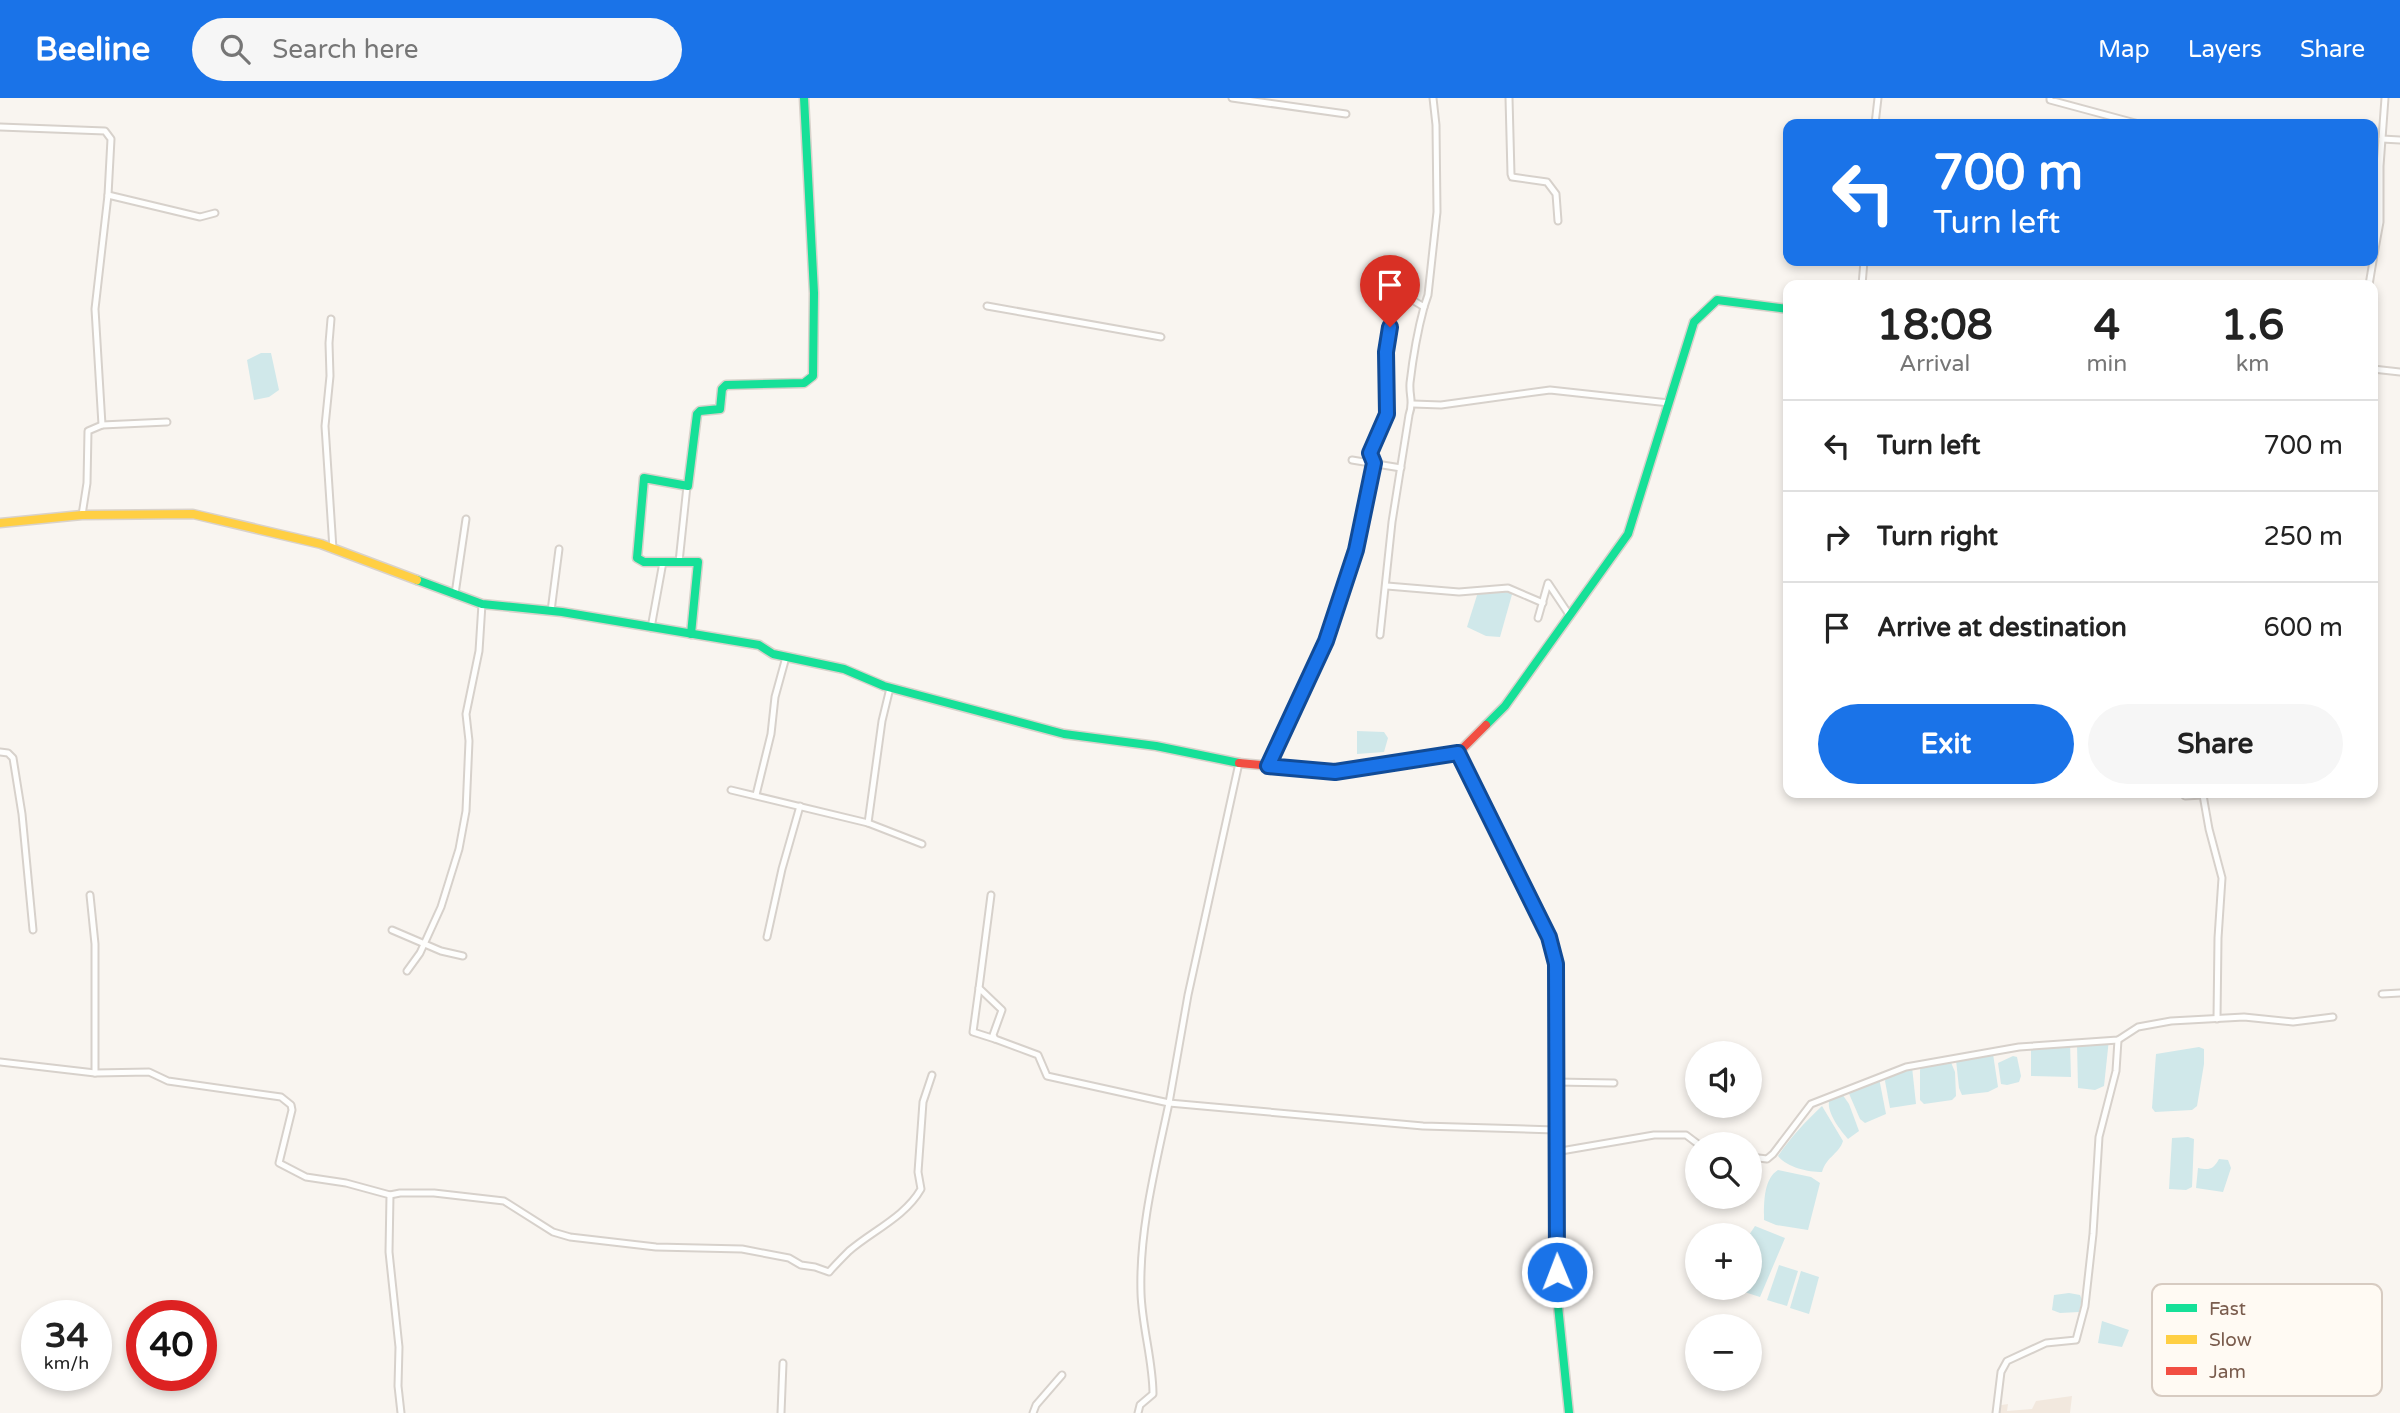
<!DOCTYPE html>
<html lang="en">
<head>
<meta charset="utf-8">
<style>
  body { margin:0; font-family:"Varela Round",sans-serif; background:#f6f6f6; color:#222; height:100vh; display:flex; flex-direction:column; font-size:26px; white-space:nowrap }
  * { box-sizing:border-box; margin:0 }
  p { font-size:23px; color:#767676 }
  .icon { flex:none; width:38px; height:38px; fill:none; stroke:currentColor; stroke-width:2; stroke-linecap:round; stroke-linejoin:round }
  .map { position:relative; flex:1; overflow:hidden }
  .drawer { position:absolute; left:1783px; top:182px; width:595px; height:518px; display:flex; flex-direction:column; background:#fff; border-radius:14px; box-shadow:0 4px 10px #0003 }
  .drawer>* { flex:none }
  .banner { position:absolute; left:1783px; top:21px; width:595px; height:147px; border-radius:14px; box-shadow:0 4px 10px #0003; background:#1a73e8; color:#fff; overflow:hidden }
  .buttons { position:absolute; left:1685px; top:943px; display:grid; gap:14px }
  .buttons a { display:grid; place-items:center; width:77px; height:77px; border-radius:50%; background:#fff; box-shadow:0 4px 10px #0003; font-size:35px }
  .speed { position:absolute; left:21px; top:1202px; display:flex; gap:14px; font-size:35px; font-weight:700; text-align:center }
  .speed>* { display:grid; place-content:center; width:91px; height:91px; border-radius:50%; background:#fff; box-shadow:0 4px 10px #0003; line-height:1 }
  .speed small { font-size:18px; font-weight:400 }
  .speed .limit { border:10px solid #d22; background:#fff; color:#111 }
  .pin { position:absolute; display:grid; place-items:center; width:60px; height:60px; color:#fff; margin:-72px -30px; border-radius:50% 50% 50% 0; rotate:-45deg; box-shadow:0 0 7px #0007 }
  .pin .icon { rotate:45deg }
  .me { position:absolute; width:77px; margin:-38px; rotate:359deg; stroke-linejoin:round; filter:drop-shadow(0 0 5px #0008) }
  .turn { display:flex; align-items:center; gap:24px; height:147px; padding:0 35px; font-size:32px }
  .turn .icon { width:91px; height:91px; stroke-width:2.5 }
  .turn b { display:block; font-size:49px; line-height:60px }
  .eta { display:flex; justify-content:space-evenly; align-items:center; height:119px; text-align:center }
  .eta b { font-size:42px; font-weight:700; line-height:49px }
  .cta { display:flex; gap:14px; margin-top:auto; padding:14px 35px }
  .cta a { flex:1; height:80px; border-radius:42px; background:#1a73e8; color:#fff; font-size:28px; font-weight:700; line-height:80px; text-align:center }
  .cta a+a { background:#f6f6f6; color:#222 }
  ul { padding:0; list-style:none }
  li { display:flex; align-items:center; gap:21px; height:91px; padding:0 35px; border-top:2px solid #e0e0e0 }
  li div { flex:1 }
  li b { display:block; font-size:26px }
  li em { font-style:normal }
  header { display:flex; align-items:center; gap:42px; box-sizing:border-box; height:98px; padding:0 35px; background:#1a73e8; color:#fff }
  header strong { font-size:33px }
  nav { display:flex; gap:38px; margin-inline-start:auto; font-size:24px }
  .search { width:490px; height:63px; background:#f6f6f6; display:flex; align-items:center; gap:18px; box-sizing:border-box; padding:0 24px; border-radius:38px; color:#767676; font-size:26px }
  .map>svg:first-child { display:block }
  .residential { fill:#f2e8de }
  .water { fill:#d0e8ea }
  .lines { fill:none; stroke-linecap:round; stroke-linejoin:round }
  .street-casing { stroke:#d7d1cb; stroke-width:9 }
  .fast-casing { stroke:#d9d2cb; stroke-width:11 }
  .slow-casing { stroke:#d9d2cb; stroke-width:11 }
  .jam-casing { stroke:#d9d2cb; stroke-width:11 }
  .street { stroke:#fefefd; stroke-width:5 }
  .fast { stroke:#16e098; stroke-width:8 }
  .slow { stroke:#ffcf43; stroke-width:8 }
  .jam { stroke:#f24e42; stroke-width:8 }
  .route-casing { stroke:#114b97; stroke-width:18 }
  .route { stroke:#1a73e8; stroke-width:12 }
  .key { fill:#fffaf3; stroke:#d7cbc1; stroke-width:2 }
  .key-label { font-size:19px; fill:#7a5c4d }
</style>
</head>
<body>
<header>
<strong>Beeline</strong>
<div class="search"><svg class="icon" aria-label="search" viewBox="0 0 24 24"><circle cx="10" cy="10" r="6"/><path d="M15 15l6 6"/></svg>Search here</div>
<nav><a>Map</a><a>Layers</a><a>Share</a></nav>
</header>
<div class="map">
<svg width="2400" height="1315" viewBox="0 0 2400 1315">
  <rect width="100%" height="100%" fill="#f9f5f0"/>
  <polygon class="residential" points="2072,1298 2070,1315 1995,1315 1996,1308 2008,1306 2007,1313 2032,1311 2036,1303"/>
  <g class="water">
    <polygon points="261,255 271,255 279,292 269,299 254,302 247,262"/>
    <polygon points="1501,492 1513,493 1500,539 1486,538 1467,529 1478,494"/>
    <polygon points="1357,633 1384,634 1388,640 1384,654 1357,656"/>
    <polygon points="2109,941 2104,988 2095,992 2078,990 2077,946"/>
    <polygon points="2051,944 2070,944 2071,979 2031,978 2031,947"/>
    <polygon points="2199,949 2204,951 2204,966 2197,1008 2192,1012 2155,1014 2152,1010 2156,956"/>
    <polygon points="1962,956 1993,956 1998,989 1988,994 1962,997 1959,990 1956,962"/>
    <polygon points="2013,958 2017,959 2021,978 2019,984 2007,987 2001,986 1998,965"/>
    <polygon points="1950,962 1955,974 1956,998 1952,1002 1924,1006 1920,1002 1920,972 1922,965"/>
    <polygon points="1912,969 1916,1006 1890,1010 1885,983 1888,975"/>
    <polygon points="1879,980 1886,1016 1865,1025 1860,1021 1847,991"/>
    <path d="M 1842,996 L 1849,1006 L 1859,1033 L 1848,1041 C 1840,1032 1827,1015 1829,1003 L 1836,997 Z"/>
    <path d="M 1822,1008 L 1843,1043 C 1839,1056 1827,1058 1822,1074 C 1808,1074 1788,1070 1778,1058 C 1791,1039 1805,1024 1822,1008 Z"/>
    <polygon points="2188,1039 2194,1041 2192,1089 2186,1092 2169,1091 2172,1040"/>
    <path d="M 2219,1061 L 2228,1062 L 2231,1070 L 2223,1094 L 2196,1090 L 2198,1070 C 2209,1072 2213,1072 2219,1061 Z"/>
    <path d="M 1778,1072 L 1811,1079 L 1820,1085 L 1808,1132 L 1776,1127 L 1764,1122 C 1764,1107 1763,1081 1778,1072 Z"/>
    <polygon points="1755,1128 1785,1140 1760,1199 1732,1190 1750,1190 1749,1137"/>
    <polygon points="1779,1167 1798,1173 1787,1208 1767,1202"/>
    <polygon points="1801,1173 1819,1179 1809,1216 1790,1210"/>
    <polygon points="2069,1195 2080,1197 2082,1202 2079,1214 2060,1215 2052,1212 2054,1197"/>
    <polygon points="2102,1223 2129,1232 2122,1249 2098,1245"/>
  </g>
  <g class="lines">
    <defs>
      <g id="street">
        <polyline points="1232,0 1346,16"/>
        <polyline points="1509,0 1511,76 1512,79 1547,84 1556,96 1558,123"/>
        <polyline points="2050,0 2050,2 2139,26"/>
        <polyline points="1875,26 1878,0"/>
        <polyline points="0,29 105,33 111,41 108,97 95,211 102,327 88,333 87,385 82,417"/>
        <polyline points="2382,41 2400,42"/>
        <polyline points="108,97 200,119 215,115"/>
        <polyline points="2373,162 2380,124 2380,68 2385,0"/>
        <polyline points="1862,187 1864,163"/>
        <polyline points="2369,187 2373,163"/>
        <polyline points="987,208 1161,239"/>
        <polyline points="331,221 329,245 330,278 325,328 333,451"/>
        <polyline points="2373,271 2400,274"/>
        <polyline points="1413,306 1441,307 1550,292 1669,305"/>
        <polyline points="102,327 167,324"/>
        <polyline points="1352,362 1401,370"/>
        <polyline points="679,464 687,388"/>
        <polyline points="1387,488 1459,494 1508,490 1543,505"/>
        <polyline points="455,496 466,421"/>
        <polyline points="551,513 559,451"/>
        <polyline points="1538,520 1548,485 1570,518"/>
        <polyline points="651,530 663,464"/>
        <path d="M 1380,537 L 1392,424 L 1409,317 C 1414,303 1409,299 1410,285 C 1413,259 1417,235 1424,209"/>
        <polyline points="0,654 8,655 13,660 22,716 33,832"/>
        <polyline points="1239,665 1188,897 1169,1005 1423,1028 1555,1032"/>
        <polyline points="1268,668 1326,543 1356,451 1374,365 1370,355 1387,316 1386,254 1395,200 1397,198 1409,200 1424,209 1428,197 1437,114 1436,27 1433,0"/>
        <polyline points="731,692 868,725 922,746"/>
        <polyline points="2206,695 2203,697 2209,731 2222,780 2218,840 2217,921"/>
        <polyline points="756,697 771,636 775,599 786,559"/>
        <polyline points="2185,698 2203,697"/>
        <polyline points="868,725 882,623 890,590"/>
        <polyline points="90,797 95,846 95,975"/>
        <path d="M 991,797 L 979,890 L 1002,912 L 993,937 L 995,941 L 1038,957 L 1047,978 L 1169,1005 C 1156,1067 1139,1131 1141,1195 C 1142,1229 1153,1263 1153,1296 L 1140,1307 L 1138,1315"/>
        <polyline points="392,832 441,853 463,858"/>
        <polyline points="767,839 782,771 800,708"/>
        <polyline points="407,873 420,855 441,809 459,751 466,713 469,643 466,616 479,553 482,506"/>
        <polyline points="979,890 973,934 995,941"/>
        <polyline points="2382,896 2400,895"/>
        <polyline points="0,964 95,975 149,974 168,983 281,999 291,1007 292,1012 279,1065 306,1079 346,1085 390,1097 389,1154 399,1249 398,1288 401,1315"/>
        <polyline points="1555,984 1614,985"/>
        <polyline points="1555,1054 1654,1037 1686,1037 1698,1046"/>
        <polyline points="1750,1059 1767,1061 1773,1056 1811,1006 1906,969 2019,949 2118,942 2138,929 2171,923 2244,919 2293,924 2333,919"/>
        <path d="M 390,1097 L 400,1095 L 434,1095 L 504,1103 L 553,1134 L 570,1139 L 656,1149 L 742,1151 L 789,1160 L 801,1167 L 815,1169 L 829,1174 C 835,1167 842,1160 849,1153 C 872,1133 905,1119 921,1091 L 918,1074 L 923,1004 L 932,977"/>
        <polyline points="781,1315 783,1265"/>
        <polyline points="1033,1315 1036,1307 1062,1277"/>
        <polyline points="1996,1315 2001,1274 2007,1263 2046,1245 2076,1242 2085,1208 2093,1136 2099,1039 2116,973 2118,942"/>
      </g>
      <g id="fast">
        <polyline points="417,482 482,506 562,514 759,547 773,556 844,571 884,588 1064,636 1156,648 1239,665"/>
        <polyline points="691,536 698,464 644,464 637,460 644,380 688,388 697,316 700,313 720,311 722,291 726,287 804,285 813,278 814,195 804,0"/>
        <polyline points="1486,627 1505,608 1628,436 1694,224 1717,202 1788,211"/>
        <polyline points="1458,655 1549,839 1556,866 1557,1198 1569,1315"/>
      </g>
      <polyline id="slow" points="0,425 82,417 193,416 321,446 417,482"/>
      <polyline id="jam" points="1239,665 1335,674 1458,655 1486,627"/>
    </defs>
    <use href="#street" class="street-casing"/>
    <use href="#fast" class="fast-casing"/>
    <use href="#slow" class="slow-casing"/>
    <use href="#jam" class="jam-casing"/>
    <use href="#street" class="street"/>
    <use href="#fast" class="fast"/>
    <use href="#slow" class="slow"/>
    <use href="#jam" class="jam"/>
  </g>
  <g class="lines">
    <defs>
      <polyline id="route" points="1390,229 1386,254 1387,316 1370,355 1374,365 1356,452 1326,543 1268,668 1335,674 1458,655 1549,839 1556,866 1557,1174"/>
    </defs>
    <use href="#route" class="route-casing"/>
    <use href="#route" class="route"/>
  </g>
  <rect x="2152" y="1186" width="230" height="112" rx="10" class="key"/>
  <rect x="2166" y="1206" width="31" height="8" fill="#16e098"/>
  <rect x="2166" y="1237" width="31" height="9" fill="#ffcf43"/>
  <rect x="2166" y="1269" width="31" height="8" fill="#f24e42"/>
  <g class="key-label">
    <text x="2209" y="1217">Fast</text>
    <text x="2209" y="1248">Slow</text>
    <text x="2209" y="1280">Jam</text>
  </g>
</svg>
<div class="buttons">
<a><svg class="icon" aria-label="sound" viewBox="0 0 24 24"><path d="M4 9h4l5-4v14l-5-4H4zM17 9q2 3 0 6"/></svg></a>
<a><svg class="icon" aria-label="search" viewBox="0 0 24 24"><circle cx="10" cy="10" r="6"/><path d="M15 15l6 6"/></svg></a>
<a>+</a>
<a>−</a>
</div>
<div class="speed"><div>34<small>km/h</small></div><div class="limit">40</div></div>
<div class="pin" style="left:1390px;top:229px;background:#d93025"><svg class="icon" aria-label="arrive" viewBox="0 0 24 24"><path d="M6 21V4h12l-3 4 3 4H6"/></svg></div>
<svg class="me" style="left:1557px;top:1174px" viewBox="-20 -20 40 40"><circle r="17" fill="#1a73e8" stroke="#fff" stroke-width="3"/><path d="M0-11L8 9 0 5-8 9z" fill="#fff"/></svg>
<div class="banner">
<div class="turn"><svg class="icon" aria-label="left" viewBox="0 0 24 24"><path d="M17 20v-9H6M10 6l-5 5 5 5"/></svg><div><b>700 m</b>Turn left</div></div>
</div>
<section class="drawer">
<div class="eta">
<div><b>18:08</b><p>Arrival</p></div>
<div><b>4</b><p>min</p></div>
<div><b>1.6</b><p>km</p></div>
</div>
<ul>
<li><svg class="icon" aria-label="left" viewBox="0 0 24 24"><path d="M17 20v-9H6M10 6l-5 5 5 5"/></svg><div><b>Turn left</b></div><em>700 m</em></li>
<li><svg class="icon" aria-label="right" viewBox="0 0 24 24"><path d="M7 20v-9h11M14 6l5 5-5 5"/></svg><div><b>Turn right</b></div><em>250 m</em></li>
<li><svg class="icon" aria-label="arrive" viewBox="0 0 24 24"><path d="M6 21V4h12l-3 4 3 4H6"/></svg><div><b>Arrive at destination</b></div><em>600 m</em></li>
</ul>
<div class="cta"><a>Exit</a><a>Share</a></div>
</section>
</div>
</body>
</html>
